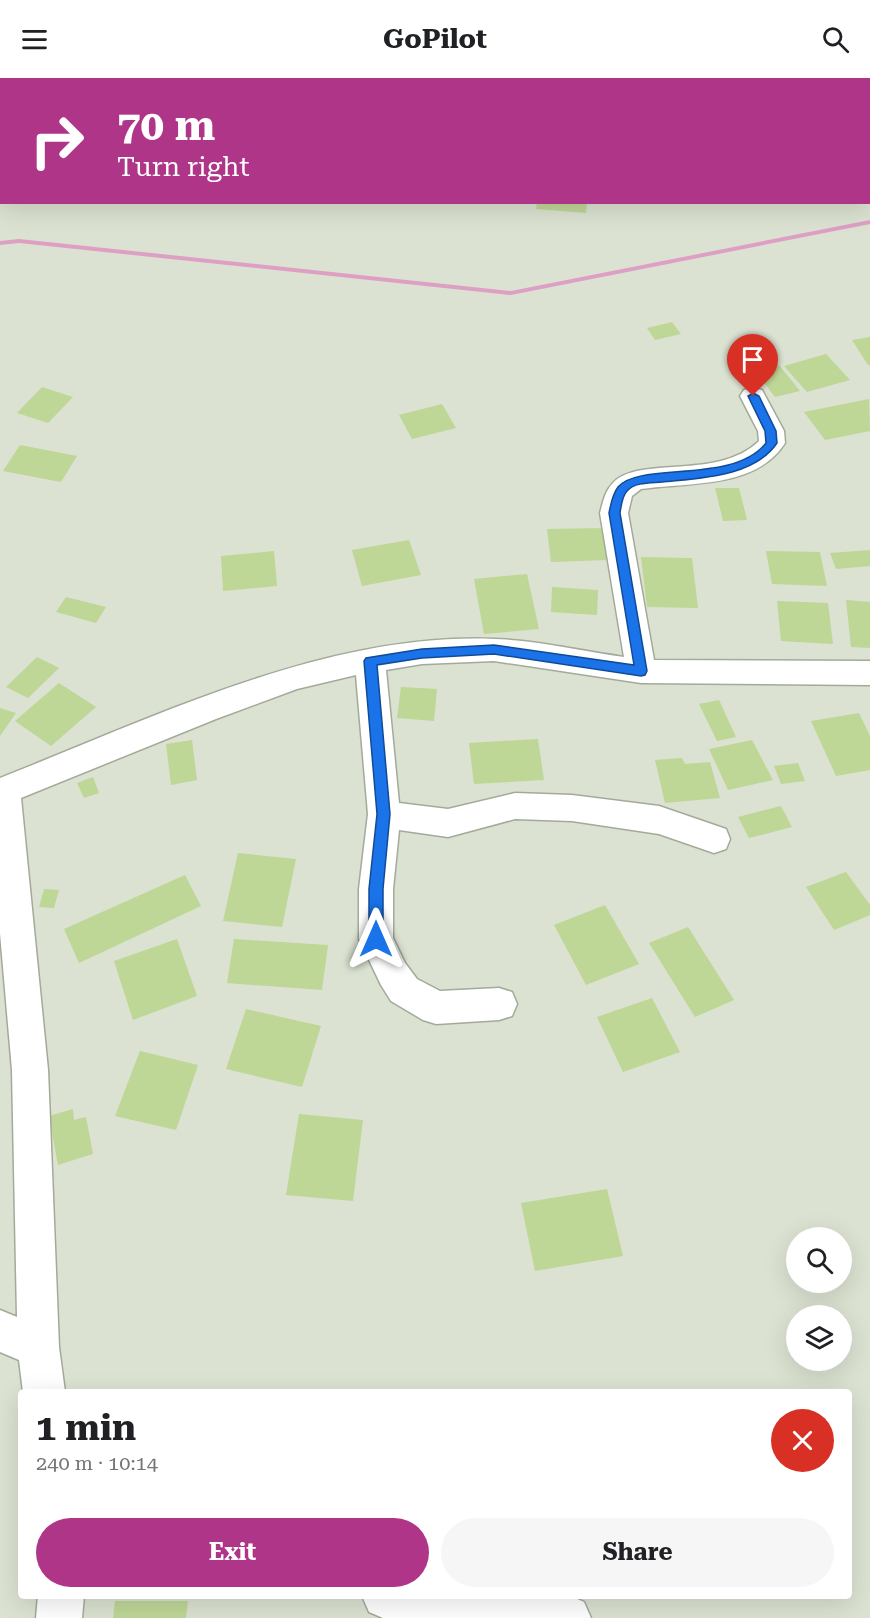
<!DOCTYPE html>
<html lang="en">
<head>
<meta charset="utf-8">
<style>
  body { margin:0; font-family:"Roboto Serif",serif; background:#f6f6f6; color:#202124; height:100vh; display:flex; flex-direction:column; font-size:22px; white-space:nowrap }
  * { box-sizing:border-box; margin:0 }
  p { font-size:20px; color:#757577 }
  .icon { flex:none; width:33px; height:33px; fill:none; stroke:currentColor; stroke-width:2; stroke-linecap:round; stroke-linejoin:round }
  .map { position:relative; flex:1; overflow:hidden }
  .drawer { position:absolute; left:18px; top:1311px; width:834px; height:210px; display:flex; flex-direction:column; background:#fff; border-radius:6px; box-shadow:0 6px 24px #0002 }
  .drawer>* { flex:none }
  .guide { position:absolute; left:0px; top:0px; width:870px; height:126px; box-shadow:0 6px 24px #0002; background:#af3588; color:#fff; overflow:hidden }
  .tools { position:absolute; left:786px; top:1149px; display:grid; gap:12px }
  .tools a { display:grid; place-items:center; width:66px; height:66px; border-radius:50%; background:#fff; box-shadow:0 6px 24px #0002; font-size:30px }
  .pin { position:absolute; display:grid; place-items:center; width:51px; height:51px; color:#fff; margin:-62px -26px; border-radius:50% 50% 50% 0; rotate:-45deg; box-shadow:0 0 6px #0007 }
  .pin .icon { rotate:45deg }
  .me { position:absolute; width:66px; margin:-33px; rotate:0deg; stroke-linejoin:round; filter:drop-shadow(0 0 4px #0008) }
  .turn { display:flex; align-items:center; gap:21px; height:126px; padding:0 18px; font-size:27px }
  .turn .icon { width:78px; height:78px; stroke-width:2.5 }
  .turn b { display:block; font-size:42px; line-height:51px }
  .round { display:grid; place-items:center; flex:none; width:63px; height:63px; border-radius:32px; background:#f6f6f6 }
  .overview { display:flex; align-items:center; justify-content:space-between; height:102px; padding:0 18px }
  h1 { font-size:36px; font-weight:700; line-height:45px }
  .action { display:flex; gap:12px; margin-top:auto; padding:12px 18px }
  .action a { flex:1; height:69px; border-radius:36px; background:#af3588; color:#fff; font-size:24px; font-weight:700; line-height:69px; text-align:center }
  .action a+a { background:#f6f6f6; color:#202124 }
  header { display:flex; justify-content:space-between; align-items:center; height:78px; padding:0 18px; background:#fff; font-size:27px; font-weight:700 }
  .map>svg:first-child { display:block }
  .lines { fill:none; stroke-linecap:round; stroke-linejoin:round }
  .stream { fill:#de9fc4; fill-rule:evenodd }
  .building { fill:#bed696 }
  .minor-casing { stroke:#a3aa99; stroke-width:3 }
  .minor { fill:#fff; fill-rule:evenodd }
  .route { fill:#1a73e8; stroke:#114b97; stroke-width:1.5 }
</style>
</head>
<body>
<header><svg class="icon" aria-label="menu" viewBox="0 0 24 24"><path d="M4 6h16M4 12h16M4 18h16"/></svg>GoPilot<svg class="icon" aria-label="search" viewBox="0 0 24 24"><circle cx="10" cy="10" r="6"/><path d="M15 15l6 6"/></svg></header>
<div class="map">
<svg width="870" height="1540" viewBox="0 0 870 1540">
  <rect width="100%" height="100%" fill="#dbe2d1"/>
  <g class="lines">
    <polygon class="stream" points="870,142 870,146 511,217 19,165 0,167 0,163 19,161 511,213"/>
  </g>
  <g class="building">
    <polygon points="537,124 587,124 586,135 536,131"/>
    <polygon points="672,244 681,256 655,262 647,250"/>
    <polygon points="870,259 870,287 868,287 852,262"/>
    <polygon points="826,276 850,302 807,314 784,288"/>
    <polygon points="779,287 800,313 775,319 755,293"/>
    <polygon points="42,309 73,319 48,345 17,335"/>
    <polygon points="869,321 870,353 825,362 804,334"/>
    <polygon points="442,326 456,350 412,361 399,337"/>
    <polygon points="20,367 77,378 61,404 3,393"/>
    <polygon points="715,410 739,410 747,442 723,443"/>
    <polygon points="604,450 608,482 551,484 547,451"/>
    <polygon points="409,462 421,497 362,508 352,472"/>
    <polygon points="870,472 870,488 836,491 830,475"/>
    <polygon points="274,473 277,508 223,513 221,478"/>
    <polygon points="766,473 820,474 827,508 772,506"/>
    <polygon points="641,479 692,480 698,530 647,529"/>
    <polygon points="527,496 539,551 484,556 474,501"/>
    <polygon points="552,509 598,512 597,537 551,534"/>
    <polygon points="66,519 106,529 96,545 56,534"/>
    <polygon points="846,522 870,524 870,570 851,569"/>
    <polygon points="777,523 828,525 833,566 781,563"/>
    <polygon points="37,579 59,590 28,620 6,609"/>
    <polygon points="59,605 96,629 51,668 15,643"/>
    <polygon points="401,609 437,611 434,643 397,640"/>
    <polygon points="719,622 736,659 717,663 699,626"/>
    <polygon points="0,630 16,635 0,658"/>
    <polygon points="859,635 870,658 870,692 836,698 811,643"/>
    <polygon points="538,661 544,702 474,706 469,665"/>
    <polygon points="192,662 197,702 171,707 166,666"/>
    <polygon points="752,662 773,702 728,712 709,671"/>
    <polygon points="682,680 685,686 710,684 720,720 665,725 655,682"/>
    <polygon points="798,685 805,703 781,706 774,688"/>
    <polygon points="93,699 99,715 84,720 77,705"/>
    <polygon points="781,728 792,749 749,760 738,739"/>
    <polygon points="238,775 296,781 282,849 223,843"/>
    <polygon points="846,794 870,827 870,837 834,852 806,809"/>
    <polygon points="185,797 201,828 79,885 64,851"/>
    <polygon points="44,811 59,812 54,830 39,829"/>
    <polygon points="605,827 639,886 586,907 554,847"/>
    <polygon points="688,849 734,922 695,939 649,865"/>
    <polygon points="177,861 197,918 133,942 114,883"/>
    <polygon points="234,861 328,867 322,912 227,905"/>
    <polygon points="652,920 680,974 623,994 597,939"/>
    <polygon points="246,931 321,948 302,1009 226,991"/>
    <polygon points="140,973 198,987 176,1052 115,1038"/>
    <polygon points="73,1031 74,1042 86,1039 93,1076 58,1087 49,1038"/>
    <polygon points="299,1036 363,1042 353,1123 286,1117"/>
    <polygon points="607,1111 623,1178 535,1193 521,1125"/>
    <polygon points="115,1523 188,1523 186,1540 113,1540"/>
  </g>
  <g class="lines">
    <defs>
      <g id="minor">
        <polygon points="160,0 180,0 159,2"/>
        <path d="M 753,310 L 762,312 L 784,353 L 785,365 C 756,411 688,404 641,411 L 632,418 L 628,435 L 654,582 L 870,583 L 870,607 L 641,605 L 494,583 L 422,586 L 386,592 L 399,725 L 448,731 L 515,715 L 572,717 L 659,728 L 726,751 L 730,761 L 726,771 L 714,775 L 659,756 L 572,743 L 515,741 L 448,759 L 399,752 L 393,811 L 393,860 L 405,885 L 417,901 L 440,913 L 499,910 L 512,914 L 517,926 L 512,938 L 499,942 L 436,946 L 423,942 L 391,923 L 381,907 L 359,861 L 359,811 L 368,736 L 356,597 L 297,611 L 216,641 L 21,720 L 48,992 L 59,1269 L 65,1314 L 23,1314 L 19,1282 L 0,1274 L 0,1232 L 17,1239 L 12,992 L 0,855 L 0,700 C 153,640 326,554 494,561 C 535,562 582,573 624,579 L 600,435 C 603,424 605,413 613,405 C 639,377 718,403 759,363 L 758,353 L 740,318 L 744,312 Z"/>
        <polygon points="38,1518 84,1518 82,1540 36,1540"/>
        <polygon points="362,1518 571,1518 584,1524 591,1540 383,1540 369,1534"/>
      </g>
    </defs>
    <use href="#minor" class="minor-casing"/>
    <use href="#minor" class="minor"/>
  </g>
  <path class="route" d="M 753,315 L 759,318 L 776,353 L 777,365 C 754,399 700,400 662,404 C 650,405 635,404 627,413 C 622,418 621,429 620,435 L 647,593 L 645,597 L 641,598 L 494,576 L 422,580 L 377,587 L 390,736 L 383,811 L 383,861 L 381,866 L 376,868 L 371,866 L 369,861 L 369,811 L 377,736 L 364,583 L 366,580 L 422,571 L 494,567 L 634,587 L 609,435 C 611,426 612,417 618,409 C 640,383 733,407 766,365 L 765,353 L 748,318 Z"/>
</svg>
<div class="tools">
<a><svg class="icon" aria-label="search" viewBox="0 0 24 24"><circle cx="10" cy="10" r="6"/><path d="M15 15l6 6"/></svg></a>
<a><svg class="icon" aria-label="layers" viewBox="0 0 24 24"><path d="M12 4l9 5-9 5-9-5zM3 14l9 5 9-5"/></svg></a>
</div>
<div class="pin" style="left:753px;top:318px;background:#d93025"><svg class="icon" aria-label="arrive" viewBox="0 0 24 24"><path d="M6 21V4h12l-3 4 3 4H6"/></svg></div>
<svg class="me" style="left:376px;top:861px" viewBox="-20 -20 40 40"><path d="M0-17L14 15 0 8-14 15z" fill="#1a73e8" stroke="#fff" stroke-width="4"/></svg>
<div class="guide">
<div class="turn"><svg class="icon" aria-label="right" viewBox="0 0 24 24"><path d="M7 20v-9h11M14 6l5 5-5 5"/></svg><div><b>70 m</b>Turn right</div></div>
</div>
<section class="drawer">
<div class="overview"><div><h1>1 min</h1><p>240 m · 10:14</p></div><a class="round" style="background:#d93025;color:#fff"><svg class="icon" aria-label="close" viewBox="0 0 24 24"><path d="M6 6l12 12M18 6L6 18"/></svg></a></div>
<div class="action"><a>Exit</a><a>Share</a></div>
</section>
</div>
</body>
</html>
